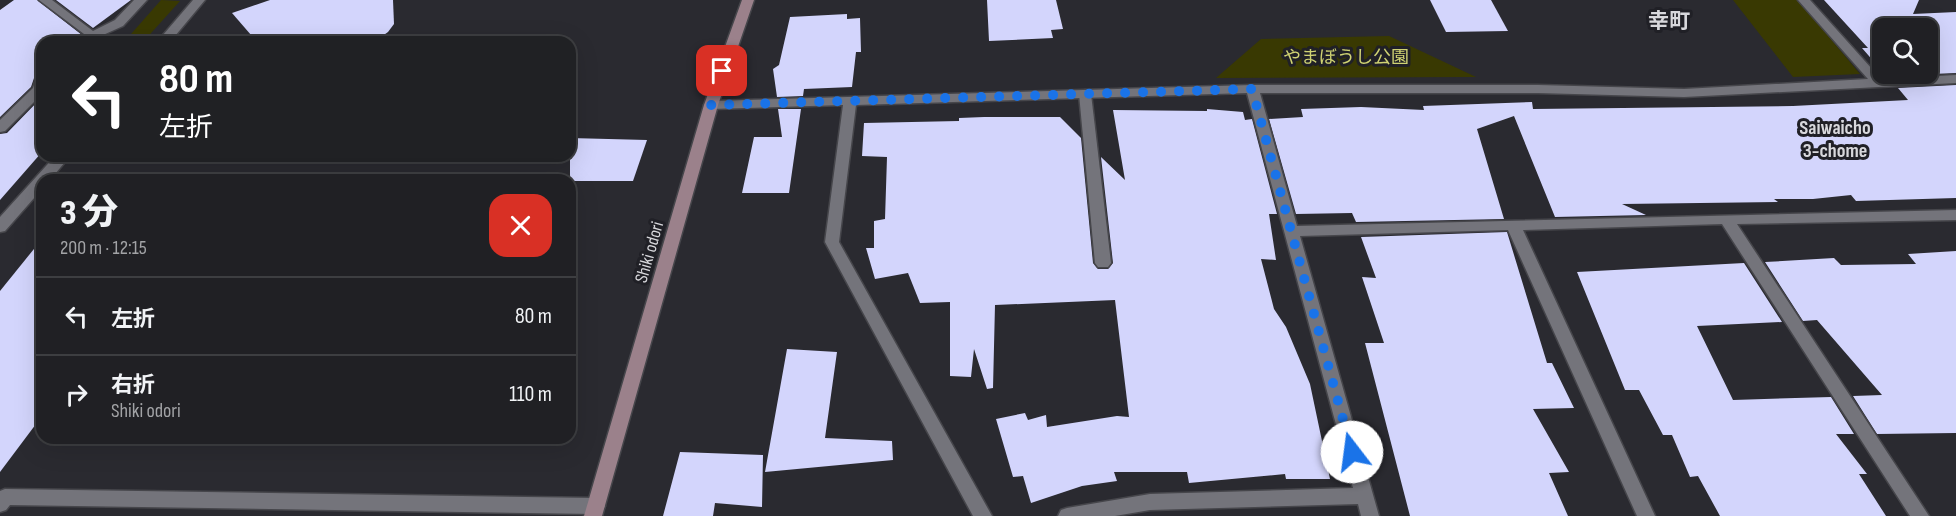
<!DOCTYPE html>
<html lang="ja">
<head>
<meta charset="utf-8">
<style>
  body { margin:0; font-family:"Sofia Sans Condensed","Noto Sans JP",sans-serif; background:#2d2d31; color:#f1f3f6; height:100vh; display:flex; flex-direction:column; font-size:22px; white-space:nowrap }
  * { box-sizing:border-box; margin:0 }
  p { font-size:20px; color:#a2a3a6 }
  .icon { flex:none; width:33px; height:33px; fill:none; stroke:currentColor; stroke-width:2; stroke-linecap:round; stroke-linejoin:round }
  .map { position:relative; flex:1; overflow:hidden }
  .panel { position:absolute; left:36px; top:174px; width:540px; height:270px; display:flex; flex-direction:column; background:#202024; border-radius:18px; box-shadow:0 6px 24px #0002,0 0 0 2px #3d3e41 }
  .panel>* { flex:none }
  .hud { position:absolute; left:36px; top:36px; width:540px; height:126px; border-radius:18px; box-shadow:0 6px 24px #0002,0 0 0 2px #3d3e41; background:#202124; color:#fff; overflow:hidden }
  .buttons { position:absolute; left:1872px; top:18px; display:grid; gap:12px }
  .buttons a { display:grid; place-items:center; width:66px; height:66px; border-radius:12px; background:#202024; box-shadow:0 6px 24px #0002,0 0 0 2px #3d3e41; font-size:30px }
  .pin { position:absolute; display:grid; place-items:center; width:51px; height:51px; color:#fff; margin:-26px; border-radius:12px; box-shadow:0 3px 9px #0006 }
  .me { position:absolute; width:66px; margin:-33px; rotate:345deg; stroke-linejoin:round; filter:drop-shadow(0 0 4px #0008) }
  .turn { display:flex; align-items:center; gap:21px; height:126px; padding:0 24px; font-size:27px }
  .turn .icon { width:78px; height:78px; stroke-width:2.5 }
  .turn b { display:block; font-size:42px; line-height:51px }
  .round { display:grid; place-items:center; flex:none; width:63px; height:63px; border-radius:18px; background:#2d2d31 }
  .headline { display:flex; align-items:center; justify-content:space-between; height:102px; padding:0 24px }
  h1 { font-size:36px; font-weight:800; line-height:45px }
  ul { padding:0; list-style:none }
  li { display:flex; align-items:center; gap:18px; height:78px; padding:0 24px; border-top:2px solid #3d3e41 }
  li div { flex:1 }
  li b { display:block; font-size:22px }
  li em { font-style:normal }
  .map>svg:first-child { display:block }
  .green { fill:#393902 }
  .building { fill:#d3d5fc }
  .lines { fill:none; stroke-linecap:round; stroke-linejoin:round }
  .lane-casing { stroke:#46464b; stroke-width:3 }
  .street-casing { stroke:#46464b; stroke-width:3 }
  .secondary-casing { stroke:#46464b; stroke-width:3 }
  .lane { fill:#74747b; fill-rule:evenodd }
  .street { fill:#74747b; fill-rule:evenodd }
  .secondary { fill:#9b818b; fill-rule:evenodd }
  .route { stroke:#1a73e8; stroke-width:10; stroke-dasharray:0 18 }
  .labels { text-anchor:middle; stroke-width:6; stroke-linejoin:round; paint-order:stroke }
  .park-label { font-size:18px; fill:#d0d373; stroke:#202026 }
  .street-label { font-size:18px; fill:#d8d8dc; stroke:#202026 }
  .neighbourhood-label { font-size:20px; font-weight:bold; fill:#d8d8dc; stroke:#202026 }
  .quarter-label { font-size:21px; font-weight:bold; fill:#d8d8dc; stroke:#202026 }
</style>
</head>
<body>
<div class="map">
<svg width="1956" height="516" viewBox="0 0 1956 516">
  <rect width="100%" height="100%" fill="#2a2a30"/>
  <g class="green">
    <polygon points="161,0 180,1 143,42 124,42"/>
    <polygon points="1733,0 1798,0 1860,74 1793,77"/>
    <polygon points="1389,36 1476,77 1216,78 1261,39"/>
  </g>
  <g class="building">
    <polygon points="14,0 37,0 82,35 73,42 42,42 42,73 35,75 31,87 0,117 0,10"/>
    <polygon points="56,0 131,0 93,28"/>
    <polygon points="270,0 393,0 394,24 388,32 374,42 257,42 232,13"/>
    <polygon points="987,0 1056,0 1063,29 1051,30 1053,38 989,41"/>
    <polygon points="1430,0 1491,0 1508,31 1446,32"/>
    <polygon points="1824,0 1919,0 1913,14 1956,12 1956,73 1887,76 1885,74 1928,74 1928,28 1882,28 1882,71 1862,48 1868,48"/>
    <polygon points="847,14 847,19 860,18 861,52 856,52 852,87 804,89 803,96 777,97 773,69 779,65 790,17"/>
    <polygon points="1956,85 1956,198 1856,201 1851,195 1813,199 1774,199 1778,202 1622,204 1646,215 1555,217 1514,116 1477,129 1504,219 1356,222 1352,213 1296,214 1269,119 1303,117 1301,109 1361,107 1424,110 1423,106 1532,102 1533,109 1793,106 1908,100 1898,88"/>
    <polygon points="42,97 42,152 0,200 0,134 7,133"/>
    <polygon points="778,109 801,109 789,193 742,193 754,137 782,137"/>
    <polygon points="1207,109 1243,112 1245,120 1252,119 1277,214 1269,214 1276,260 1261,259 1274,309 1286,327 1310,384 1330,479 1286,479 1285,474 1189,483 1187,472 1114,472 1117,481 1082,486 1031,503 1023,476 1013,477 996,419 1025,413 1028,420 1046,415 1047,427 1117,416 1129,417 1115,300 995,305 993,388 987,389 974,349 971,377 950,376 950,302 920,303 908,273 875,279 866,248 874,248 874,221 885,219 887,157 862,156 864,123 959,121 959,118 984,117 1060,117 1081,138 1093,263 1098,269 1108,269 1113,263 1101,157 1125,180 1113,110 1207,111"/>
    <polygon points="570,138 647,140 633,181 570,181"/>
    <polygon points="1507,232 1547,363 1552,363 1574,408 1533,409 1569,472 1549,473 1568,516 1410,516 1365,343 1384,343 1362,277 1376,278 1361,237"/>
    <polygon points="42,239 42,416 0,472 0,291"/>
    <polygon points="1956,251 1956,433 1877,434 1853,396 1882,395 1817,320 1803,321 1765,262 1834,258 1841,265 1916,264 1908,254"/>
    <polygon points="1744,263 1782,322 1697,326 1733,400 1831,397 1854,434 1836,434 1867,474 1859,474 1886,516 1720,516 1698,476 1690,477 1672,435 1663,435 1639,390 1625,390 1577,272"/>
    <polygon points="787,349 837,352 825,438 892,441 893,460 765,472"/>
    <polygon points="680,452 763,455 762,507 715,503 713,516 663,516"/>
  </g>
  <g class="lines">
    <defs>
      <polygon id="lane" points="1085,90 1091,94 1111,263 1108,267 1098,267 1095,263 1079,94"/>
      <g id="street">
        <polygon points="39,0 52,0 93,31 115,20 134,0 147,0 123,26 92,40"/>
        <polygon points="193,0 205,0 170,42 157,42"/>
        <polygon points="1798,0 1810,0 1881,79 1956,75 1956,83 1684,97 1538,93 1260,93 1297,226 1956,210 1956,220 1737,224 1929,516 1910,516 1722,224 1523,230 1655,516 1637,516 1508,230 1300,236 1379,516 1361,516 1358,504 1150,510 1115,516 1058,516 1061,510 1067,508 1150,494 1353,488 1247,93 856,105 839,242 992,516 973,516 825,242 843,105 711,109 704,105 711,101 1252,85 1538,85 1684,89 1868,79"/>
        <polygon points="42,75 42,94 5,131 0,132 0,120 33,88 37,76"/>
        <polygon points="55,156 70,156 50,180 42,180 42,189 5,231 0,232 0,217"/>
        <polygon points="5,489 596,498 602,500 605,506 602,512 596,514 10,505 6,510 0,512 0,491"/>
      </g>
      <polygon id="secondary" points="742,0 754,0 718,105 602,516 584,516 704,105"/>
    </defs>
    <use href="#lane" class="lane-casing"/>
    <use href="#street" class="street-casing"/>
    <use href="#secondary" class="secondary-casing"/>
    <use href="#lane" class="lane"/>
    <use href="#street" class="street"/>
    <use href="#secondary" class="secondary"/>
  </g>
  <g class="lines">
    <polyline class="route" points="722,71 711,105 1252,89 1352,452"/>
  </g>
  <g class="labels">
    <g class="park-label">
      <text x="1346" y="63">やまぼうし公園</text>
    </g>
    <g class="street-label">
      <text transform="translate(649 252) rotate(-74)" y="6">Shiki odori</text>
    </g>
    <g class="neighbourhood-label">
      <text x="1835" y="134">Saiwaicho<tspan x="1835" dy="23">3-chome</tspan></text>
    </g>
    <g class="quarter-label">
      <text x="1669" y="28">幸町</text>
    </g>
  </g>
</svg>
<div class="buttons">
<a><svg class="icon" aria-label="search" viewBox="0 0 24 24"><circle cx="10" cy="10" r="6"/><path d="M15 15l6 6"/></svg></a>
</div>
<div class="pin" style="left:722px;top:71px;background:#d93025"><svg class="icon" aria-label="arrive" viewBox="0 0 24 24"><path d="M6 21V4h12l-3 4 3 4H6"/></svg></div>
<svg class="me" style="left:1352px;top:452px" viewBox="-20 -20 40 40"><circle r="19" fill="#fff"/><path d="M0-13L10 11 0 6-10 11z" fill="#1a73e8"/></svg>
<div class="hud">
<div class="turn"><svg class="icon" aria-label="left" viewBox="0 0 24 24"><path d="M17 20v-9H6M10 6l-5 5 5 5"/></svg><div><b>80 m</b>左折</div></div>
</div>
<section class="panel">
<div class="headline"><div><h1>3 分</h1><p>200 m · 12:15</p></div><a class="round" style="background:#d93025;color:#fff"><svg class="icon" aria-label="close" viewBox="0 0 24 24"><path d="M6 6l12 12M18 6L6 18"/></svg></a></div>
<ul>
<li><svg class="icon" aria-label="left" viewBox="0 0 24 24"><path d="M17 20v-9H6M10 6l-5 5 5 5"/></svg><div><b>左折</b></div><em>80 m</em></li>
<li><svg class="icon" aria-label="right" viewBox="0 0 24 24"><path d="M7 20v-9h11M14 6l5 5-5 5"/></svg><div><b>右折</b><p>Shiki odori</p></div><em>110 m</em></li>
</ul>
</section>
</div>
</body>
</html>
